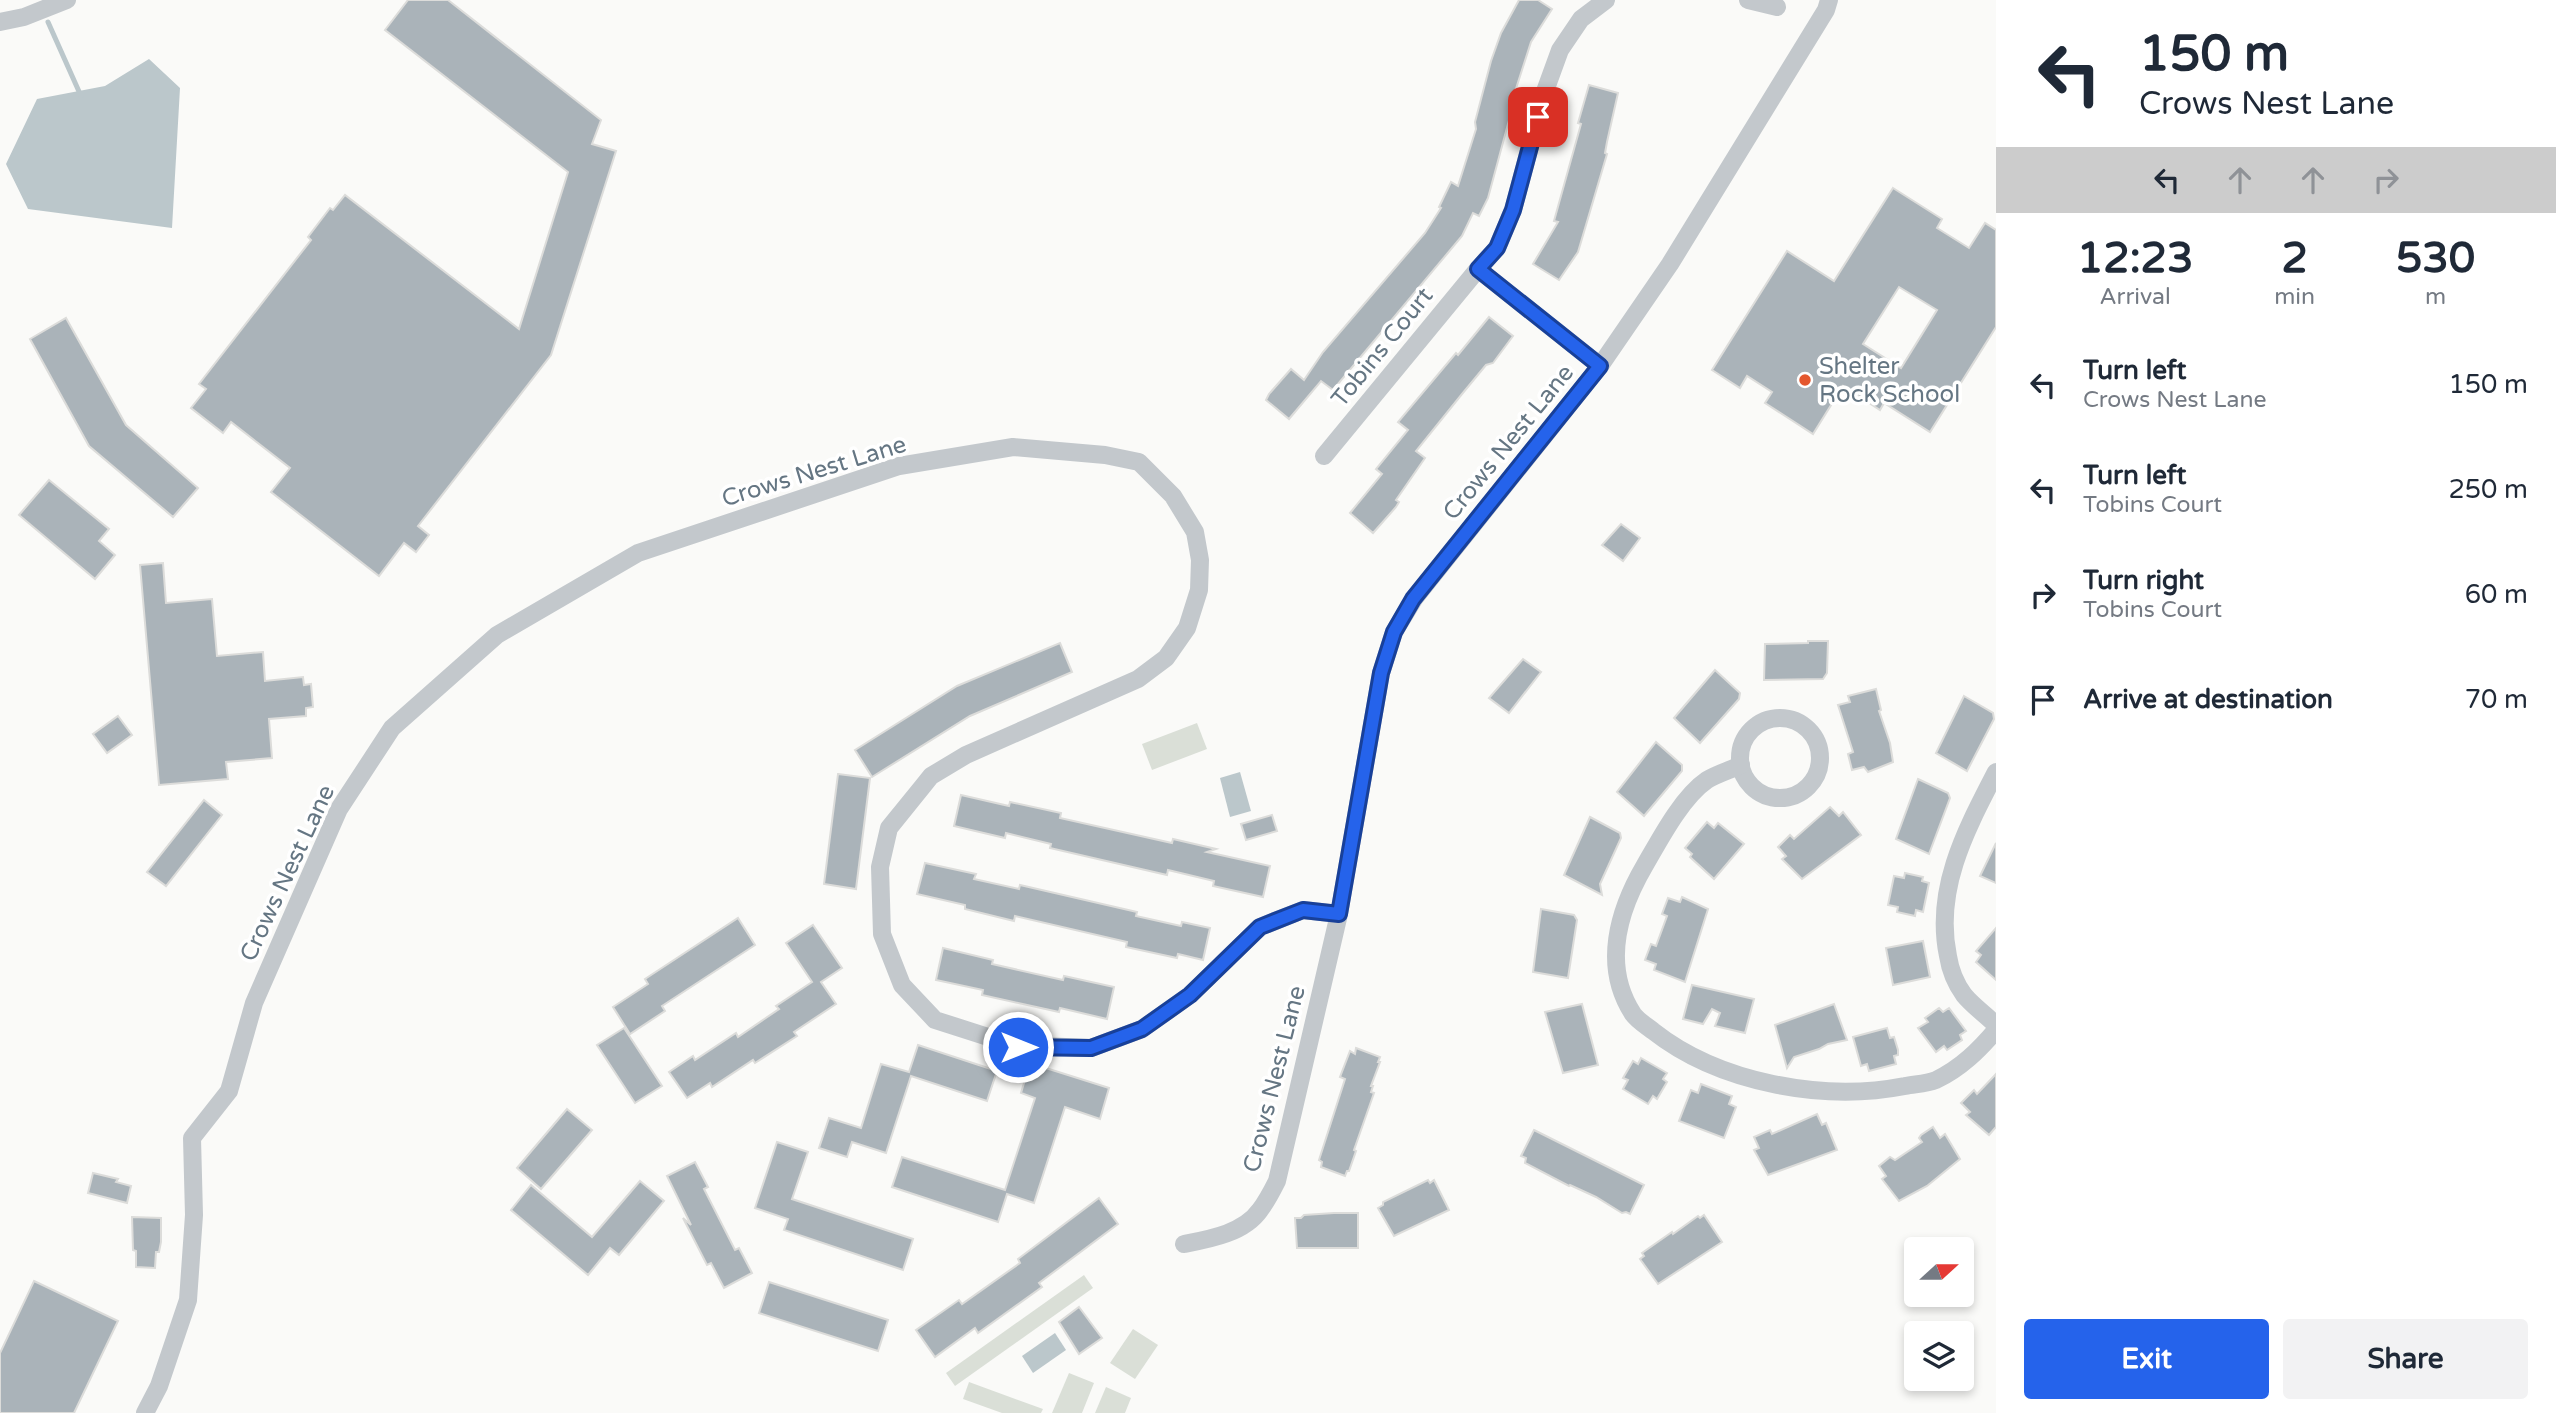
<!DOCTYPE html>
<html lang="en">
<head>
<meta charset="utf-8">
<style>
  body { margin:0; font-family:"Varela Round",sans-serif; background:#f2f2f3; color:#1f2937; height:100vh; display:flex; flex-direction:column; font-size:26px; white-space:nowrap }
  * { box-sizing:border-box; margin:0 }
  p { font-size:23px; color:#747a83 }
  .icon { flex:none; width:38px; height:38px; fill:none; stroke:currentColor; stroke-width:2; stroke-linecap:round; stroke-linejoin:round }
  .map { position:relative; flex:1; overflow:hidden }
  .details { display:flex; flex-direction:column; background:#fff; width:560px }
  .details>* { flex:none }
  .top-card { background:#fff; color:#1f2937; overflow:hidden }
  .needle { width:46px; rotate:69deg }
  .controls { position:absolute; left:1904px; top:1237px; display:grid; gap:14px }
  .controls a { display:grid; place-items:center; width:70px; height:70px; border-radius:7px; background:#fff; box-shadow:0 4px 10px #0003; font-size:35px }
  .pin { position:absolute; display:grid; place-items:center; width:60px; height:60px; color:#fff; margin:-30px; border-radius:14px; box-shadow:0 4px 10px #0006 }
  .me { position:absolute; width:77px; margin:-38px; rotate:90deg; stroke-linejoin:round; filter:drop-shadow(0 0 5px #0008) }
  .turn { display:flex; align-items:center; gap:24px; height:147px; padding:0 28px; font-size:32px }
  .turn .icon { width:91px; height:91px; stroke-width:2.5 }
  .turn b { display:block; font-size:49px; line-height:60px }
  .lanes { display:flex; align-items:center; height:66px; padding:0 28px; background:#0003; justify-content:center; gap:35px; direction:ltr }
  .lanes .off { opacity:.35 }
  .eta { display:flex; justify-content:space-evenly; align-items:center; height:119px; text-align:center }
  .eta b { font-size:42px; font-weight:700; line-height:49px }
  .action { display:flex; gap:14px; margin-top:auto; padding:14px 28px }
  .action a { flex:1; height:80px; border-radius:7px; background:#2563eb; color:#fff; font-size:28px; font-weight:700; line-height:80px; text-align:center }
  .action a+a { background:#f2f2f3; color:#1f2937 }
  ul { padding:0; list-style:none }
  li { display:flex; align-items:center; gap:21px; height:105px; padding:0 28px }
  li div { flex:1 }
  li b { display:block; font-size:26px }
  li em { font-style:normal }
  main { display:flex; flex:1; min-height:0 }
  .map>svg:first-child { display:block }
  .green { fill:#dadfd7 }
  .water { fill:#bbc7cb }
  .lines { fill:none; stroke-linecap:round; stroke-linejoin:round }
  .stream { stroke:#bbc7cb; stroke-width:5 }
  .building { fill:#aab3b9; stroke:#dcdcda; stroke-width:2; fill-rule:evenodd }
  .minor { stroke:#c3c8cc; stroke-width:18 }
  .route-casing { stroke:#184099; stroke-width:18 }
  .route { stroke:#2563eb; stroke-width:12 }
  .poi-dot { fill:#e4572e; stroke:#fff; stroke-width:2.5 }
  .labels { text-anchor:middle; stroke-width:7; stroke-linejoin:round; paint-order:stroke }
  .street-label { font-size:24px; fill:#657683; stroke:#fff }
  .poi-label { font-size:24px; fill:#657683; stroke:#fff; text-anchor:start }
</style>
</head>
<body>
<main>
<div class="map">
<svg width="1996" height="1413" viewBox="0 0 1996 1413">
  <rect width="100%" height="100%" fill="#fafaf8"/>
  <g class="green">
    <polygon points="1197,723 1207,749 1152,770 1142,744"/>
    <polygon points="1084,1275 1093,1288 955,1386 946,1373"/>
    <polygon points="1133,1329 1158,1345 1135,1379 1110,1363"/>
    <polygon points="1069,1373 1094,1383 1082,1413 1052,1413"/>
    <polygon points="969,1382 1043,1409 1041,1413 1002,1413 963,1399"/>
    <polygon points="1106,1387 1131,1398 1125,1413 1095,1413"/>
  </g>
  <g class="water">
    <polygon points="149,59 180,88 172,228 28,209 6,164 37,99 105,86"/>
    <polygon points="1240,772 1251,811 1230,817 1220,778"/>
    <polygon points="1055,1333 1066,1350 1033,1373 1022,1356"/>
  </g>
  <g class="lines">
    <polyline class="stream" points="48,22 81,96"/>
  </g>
  <g class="building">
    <polygon points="408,0 448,0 601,120 592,144 616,151 551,355 418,526 429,535 416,552 404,543 379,576 271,492 290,468 231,422 223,433 191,408 206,389 199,384 311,240 308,237 330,208 333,210 345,195 519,329 568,172 385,30"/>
    <polygon points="1519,0 1538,0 1552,9 1531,42 1513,98 1515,98 1488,198 1479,216 1473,213 1462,236 1333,390 1321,381 1289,419 1266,400 1269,394 1291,369 1304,380 1323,352 1425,233 1441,208 1439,207 1451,182 1458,186 1476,129 1475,122 1491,61 1501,33"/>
    <polygon points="1589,85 1618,93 1607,142 1605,153 1607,154 1578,252 1559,280 1533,264 1558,222 1554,221 1581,124 1578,123"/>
    <path d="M 1893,188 L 1942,219 L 1937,228 L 1969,248 L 1985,223 L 1996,230 L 1996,327 L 1930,432 L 1884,403 L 1880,410 L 1843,386 L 1813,434 L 1765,403 L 1772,392 L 1747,376 L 1740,388 L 1712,370 L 1787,251 L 1834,281 ZM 1899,287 L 1937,310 L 1901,368 L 1863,344 Z"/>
    <polygon points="1489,317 1513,336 1493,363 1486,365 1462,394 1416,451 1425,458 1396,500 1399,502 1396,507 1373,533 1350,513 1382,474 1376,469 1408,430 1398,422 1456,353 1458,355"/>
    <polygon points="66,318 126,425 198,488 173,517 89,446 30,339"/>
    <polygon points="49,480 109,529 99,541 115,555 95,579 19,515"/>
    <polygon points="1621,524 1640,538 1623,561 1602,545"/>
    <polygon points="163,563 166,603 212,599 217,656 263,652 265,681 303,677 304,685 311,684 313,707 306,708 306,716 269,719 272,758 226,762 228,779 159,785 140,565"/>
    <polygon points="1808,641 1828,641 1827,673 1823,679 1764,680 1765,644 1808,643"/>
    <polygon points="1060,643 1072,672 970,716 872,777 855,750 957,686"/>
    <polygon points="1523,659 1541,672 1509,713 1489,698"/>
    <polygon points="1715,670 1740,693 1739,699 1700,743 1674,718"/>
    <polygon points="1876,689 1881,710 1879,711 1890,743 1893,762 1868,772 1864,767 1852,770 1848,754 1853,752 1838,705 1850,702 1848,696"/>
    <polygon points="1964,696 1993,713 1994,719 1967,771 1936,753"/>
    <polygon points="118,716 132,735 107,753 93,734"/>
    <polygon points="1656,742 1682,765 1682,771 1644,816 1617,792"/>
    <polygon points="838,774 870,778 856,889 824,884"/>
    <polygon points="1918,779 1948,793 1950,798 1929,854 1896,839"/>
    <polygon points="961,795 1009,806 1010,802 1061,813 1060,818 1172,843 1173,839 1216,849 1207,852 1270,866 1263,897 1213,886 1214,881 1168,870 1167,875 1050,848 1051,844 1006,833 1005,838 954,826"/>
    <polygon points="204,800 222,815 166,886 147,872"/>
    <polygon points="1830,807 1839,816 1843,812 1861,835 1802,879 1782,859 1786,856 1778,847 1790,835 1794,839"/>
    <polygon points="1272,815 1277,831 1246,840 1241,824"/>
    <polygon points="1590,817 1620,833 1621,838 1600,884 1602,895 1564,875"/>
    <polygon points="1707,822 1714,828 1718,823 1744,844 1714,879 1690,857 1692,854 1685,848"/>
    <polygon points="1996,843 1996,883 1980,876"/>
    <polygon points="925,863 976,874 974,879 1019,889 1020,885 1137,912 1136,916 1181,926 1182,922 1210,928 1203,960 1178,954 1177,958 1126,947 1127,942 1015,916 1014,921 965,909 965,905 917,894"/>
    <polygon points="1905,873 1923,877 1922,881 1929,883 1923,912 1916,910 1915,916 1897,912 1898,907 1888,905 1894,876 1904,878"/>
    <polygon points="1682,897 1708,909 1685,982 1654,970 1656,964 1645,960 1651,944 1656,946 1667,916 1662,914 1668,898 1680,902"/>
    <polygon points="1541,909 1574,915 1577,920 1568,978 1533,972"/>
    <polygon points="738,918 755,945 662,1006 665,1011 630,1034 613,1007 648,984 645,979"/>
    <polygon points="813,925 842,968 821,982 836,1004 794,1032 797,1036 755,1063 753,1060 712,1087 710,1083 687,1098 669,1072 693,1056 695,1060 736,1033 738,1037 779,1009 776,1006 812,982 786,943"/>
    <polygon points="1996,928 1996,980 1976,962 1981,955 1976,951"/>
    <polygon points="1923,941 1930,977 1893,985 1886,948"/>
    <polygon points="943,948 993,960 992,964 1063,980 1064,976 1114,987 1107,1019 1060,1008 1059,1012 982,995 983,990 936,980"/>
    <polygon points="1692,985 1754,999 1745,1033 1715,1026 1720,1013 1712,1009 1703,1024 1683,1019"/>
    <polygon points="1582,1004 1598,1065 1563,1073 1545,1012"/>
    <polygon points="1834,1004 1847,1040 1828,1044 1819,1049 1794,1057 1787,1068 1775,1025"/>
    <polygon points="1939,1008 1943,1012 1949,1008 1966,1031 1960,1035 1962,1040 1947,1050 1944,1046 1936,1052 1918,1028 1928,1022 1925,1018"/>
    <polygon points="624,1028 662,1086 635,1103 597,1045"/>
    <polygon points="1887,1028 1890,1038 1894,1037 1898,1050 1898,1055 1894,1056 1896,1064 1869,1071 1867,1064 1861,1066 1853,1037"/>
    <polygon points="918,1045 997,1071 987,1101 911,1076 886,1153 852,1142 847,1157 819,1148 829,1118 861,1128 881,1064 909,1072"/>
    <polygon points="1356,1048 1380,1057 1378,1062 1380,1062 1371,1086 1373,1086 1371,1092 1374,1093 1354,1150 1356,1151 1349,1171 1347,1171 1345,1176 1321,1167 1322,1162 1319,1160 1345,1079 1340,1077 1350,1051 1355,1054"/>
    <polygon points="1641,1058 1667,1073 1663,1079 1667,1082 1657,1099 1653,1096 1648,1104 1623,1089 1628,1080 1623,1078 1633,1061 1638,1064"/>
    <polygon points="1030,1063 1109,1088 1100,1119 1065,1107 1034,1203 1007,1194 998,1222 892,1187 902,1157 1005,1190 1035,1098 1021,1093"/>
    <polygon points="1996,1074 1996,1127 1989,1135 1966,1115 1970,1112 1961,1103 1974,1090 1977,1094"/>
    <polygon points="1701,1084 1732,1096 1729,1104 1736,1107 1724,1138 1679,1121 1691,1090 1698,1093"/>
    <polygon points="567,1109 592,1130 541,1189 517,1168"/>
    <polygon points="1817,1114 1822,1125 1826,1123 1837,1150 1768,1175 1754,1150 1759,1148 1754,1137 1770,1130 1772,1134"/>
    <polygon points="1933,1127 1940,1138 1945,1134 1960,1159 1927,1186 1899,1201 1882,1179 1886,1176 1879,1166 1890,1157 1895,1160 1922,1142 1919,1138 1921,1135"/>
    <polygon points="1534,1130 1644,1185 1630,1214 1626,1212 1622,1213 1596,1197 1570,1185 1569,1186 1525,1163 1526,1158 1521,1156"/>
    <polygon points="777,1142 808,1152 792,1199 913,1239 903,1270 784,1230 788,1219 755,1208"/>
    <polygon points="695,1162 708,1187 704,1189 735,1250 739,1248 752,1273 724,1288 711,1263 707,1265 683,1218 691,1225 667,1176"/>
    <polygon points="93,1173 118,1179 116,1182 131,1186 127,1203 88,1193"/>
    <polygon points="1428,1180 1430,1183 1434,1180 1449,1210 1394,1236 1378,1208 1383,1205 1383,1202"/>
    <polygon points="640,1181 664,1201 619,1255 610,1248 588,1275 511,1210 531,1185 592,1237"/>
    <polygon points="1099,1198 1118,1224 1039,1283 1042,1287 978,1333 975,1328 935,1357 916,1330 959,1300 962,1304 1020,1263 1018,1259"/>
    <polygon points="1334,1213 1358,1213 1358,1248 1297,1248 1295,1218 1301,1218 1304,1215"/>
    <polygon points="1704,1215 1722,1242 1658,1284 1640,1259 1644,1256 1642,1253 1672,1232 1673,1234 1698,1216 1700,1218"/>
    <polygon points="132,1217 161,1218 161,1242 159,1252 156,1252 155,1268 136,1267 136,1251 133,1250"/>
    <polygon points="34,1281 118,1321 74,1413 0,1413 0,1353"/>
    <polygon points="769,1282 888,1320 878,1351 759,1313"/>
    <polygon points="1079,1307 1102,1338 1079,1354 1059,1322"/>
  </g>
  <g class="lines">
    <g class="minor">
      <polyline points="1748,0 1777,7"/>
      <polyline points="0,22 24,17 67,0"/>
      <polyline points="1478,269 1497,248 1513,210 1544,94 1560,50 1581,19 1606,0"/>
      <polyline points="1324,456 1478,269 1600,366"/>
      <circle cx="1780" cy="758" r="40"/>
      <path d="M 1741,765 C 1730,770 1717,774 1707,780 C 1682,797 1660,839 1645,865 C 1618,911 1602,966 1633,1014 C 1638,1021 1647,1026 1653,1031 C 1719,1083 1823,1102 1905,1086 C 1914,1084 1926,1084 1936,1080 C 1961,1068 1979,1050 1996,1030"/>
      <path d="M 1996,772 C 1966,830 1934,889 1948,956 C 1950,969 1956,984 1964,995 C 1973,1006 1986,1015 1996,1025"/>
      <path d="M 1184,1244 C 1210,1239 1244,1233 1260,1210 C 1267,1201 1272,1191 1277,1181 L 1339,914 L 1381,673 L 1394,632 L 1414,599 L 1600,366 L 1670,264 L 1826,10 L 1829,0"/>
      <polyline points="145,1413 159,1386 188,1300 194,1215 192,1138 229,1091 254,1003 339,809 392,728 497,635 638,553 899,466 1013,447 1105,455 1139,462 1173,496 1195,532 1200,560 1199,590 1187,628 1166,658 1138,679 966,755 931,776 923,786 889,828 880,867 882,934 902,985 935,1020 1013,1045 1091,1048 1142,1029 1190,995 1260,927 1303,910 1339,914"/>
    </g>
  </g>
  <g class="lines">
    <defs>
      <polyline id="route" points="1018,1047 1091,1048 1142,1029 1190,995 1260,927 1303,910 1339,914 1381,673 1394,632 1413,599 1600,366 1478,269 1497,248 1513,210 1538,117"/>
    </defs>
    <use href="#route" class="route-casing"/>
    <use href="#route" class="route"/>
  </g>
  <circle class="poi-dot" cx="1805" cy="380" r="7"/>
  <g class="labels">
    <g class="street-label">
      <text transform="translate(1382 347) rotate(-51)" y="8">Tobins Court</text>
      <text transform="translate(1508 442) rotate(-51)" y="8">Crows Nest Lane</text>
      <text transform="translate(814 471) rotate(-17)" y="8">Crows Nest Lane</text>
      <text transform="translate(287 873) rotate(-65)" y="8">Crows Nest Lane</text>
      <text transform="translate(1274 1079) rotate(-76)" y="8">Crows Nest Lane</text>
    </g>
    <g class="poi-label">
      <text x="1819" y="374">Shelter<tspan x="1819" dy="28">Rock School</tspan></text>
    </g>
  </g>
</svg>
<div class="controls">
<a><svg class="needle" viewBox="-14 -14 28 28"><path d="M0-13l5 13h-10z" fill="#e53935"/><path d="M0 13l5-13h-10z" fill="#747a83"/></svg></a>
<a><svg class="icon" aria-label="layers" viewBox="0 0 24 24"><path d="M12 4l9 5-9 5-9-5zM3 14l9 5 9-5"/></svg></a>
</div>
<div class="pin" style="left:1538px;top:117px;background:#d93025"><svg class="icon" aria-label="arrive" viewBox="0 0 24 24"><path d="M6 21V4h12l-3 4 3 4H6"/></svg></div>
<svg class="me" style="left:1018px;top:1047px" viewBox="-20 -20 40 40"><circle r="17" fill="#2563eb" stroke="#fff" stroke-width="3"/><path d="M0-11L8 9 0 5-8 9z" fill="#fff"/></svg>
</div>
<section class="details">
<div class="top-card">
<div class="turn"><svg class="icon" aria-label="left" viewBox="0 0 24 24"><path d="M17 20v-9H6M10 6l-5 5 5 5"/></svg><div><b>150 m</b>Crows Nest Lane</div></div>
<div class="lanes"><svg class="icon" aria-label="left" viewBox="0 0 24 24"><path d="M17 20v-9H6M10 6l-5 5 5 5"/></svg><svg class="icon off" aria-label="ahead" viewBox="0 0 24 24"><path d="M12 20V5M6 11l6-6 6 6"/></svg><svg class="icon off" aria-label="ahead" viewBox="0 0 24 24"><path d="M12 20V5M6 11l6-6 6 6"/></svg><svg class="icon off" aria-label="right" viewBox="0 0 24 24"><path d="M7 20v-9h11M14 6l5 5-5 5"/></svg></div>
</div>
<div class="eta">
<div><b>12:23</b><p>Arrival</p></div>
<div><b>2</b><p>min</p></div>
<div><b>530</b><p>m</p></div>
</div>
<ul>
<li><svg class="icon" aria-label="left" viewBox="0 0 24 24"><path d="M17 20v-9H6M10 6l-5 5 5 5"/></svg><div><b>Turn left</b><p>Crows Nest Lane</p></div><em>150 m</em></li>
<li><svg class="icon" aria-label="left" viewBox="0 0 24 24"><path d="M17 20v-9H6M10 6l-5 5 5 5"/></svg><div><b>Turn left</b><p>Tobins Court</p></div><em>250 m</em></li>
<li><svg class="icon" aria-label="right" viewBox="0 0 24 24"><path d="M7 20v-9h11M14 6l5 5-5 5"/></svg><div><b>Turn right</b><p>Tobins Court</p></div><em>60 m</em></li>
<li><svg class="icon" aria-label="arrive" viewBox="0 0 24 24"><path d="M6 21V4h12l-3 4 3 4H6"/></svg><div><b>Arrive at destination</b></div><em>70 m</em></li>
</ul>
<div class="action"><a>Exit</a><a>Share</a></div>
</section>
</main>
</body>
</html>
